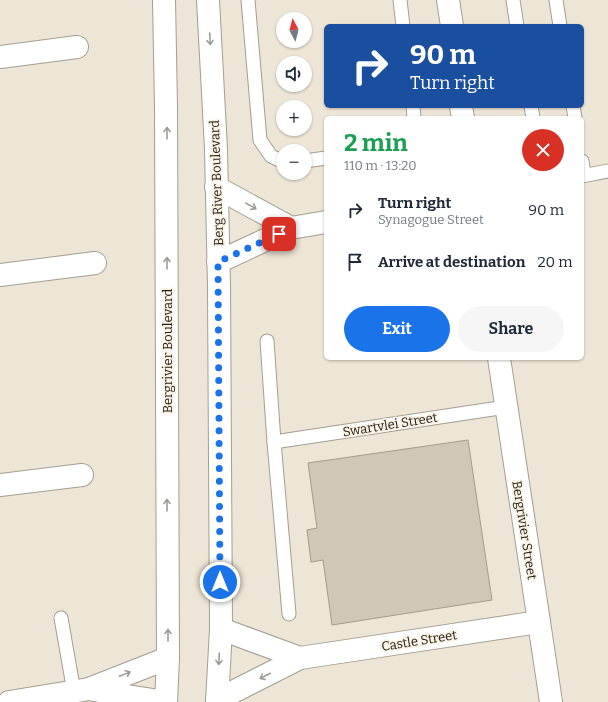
<!DOCTYPE html>
<html lang="en">
<head>
<meta charset="utf-8">
<style>
  body { margin:0; font-family:Bitter,serif; background:#f6f6f7; color:#1f2937; height:100vh; display:flex; flex-direction:column; font-size:15px; white-space:nowrap }
  * { box-sizing:border-box; margin:0 }
  p { font-size:13px; color:#747a83 }
  .icon { flex:none; width:22px; height:22px; fill:none; stroke:currentColor; stroke-width:2; stroke-linecap:round; stroke-linejoin:round }
  .map { position:relative; flex:1; overflow:hidden }
  .details { position:absolute; left:324px; top:116px; width:260px; height:244px; display:flex; flex-direction:column; background:#fff; border-radius:6px; box-shadow:0 1px 3px #0004 }
  .details>* { flex:none }
  .banner { position:absolute; left:324px; top:24px; width:260px; height:84px; border-radius:6px; box-shadow:0 1px 3px #0004; background:#1a4fa0; color:#fff; overflow:hidden }
  .needle { width:26px; rotate:353deg }
  .fabs { position:absolute; left:276px; top:12px; display:grid; gap:8px }
  .fabs a { display:grid; place-items:center; width:36px; height:36px; border-radius:50%; background:#fff; box-shadow:0 1px 3px #0004; font-size:20px }
  .pin { position:absolute; display:grid; place-items:center; width:34px; height:34px; color:#fff; margin:-17px; border-radius:8px; box-shadow:0 2px 6px #0006 }
  .me { position:absolute; width:44px; margin:-22px; rotate:0deg; stroke-linejoin:round; filter:drop-shadow(0 0 3px #0008) }
  .turn { display:flex; align-items:center; gap:14px; height:84px; padding:0 20px; font-size:18px }
  .turn .icon { width:52px; height:52px; stroke-width:2.5 }
  .turn b { display:block; font-size:28px; line-height:34px }
  .round { display:grid; place-items:center; flex:none; width:42px; height:42px; border-radius:21px; background:#f6f6f7 }
  .headline { display:flex; align-items:center; justify-content:space-between; height:68px; padding:0 20px }
  h1 { font-size:24px; font-weight:700; line-height:30px; color:#1e9e55 }
  .primary-button { display:flex; gap:8px; margin-top:auto; padding:8px 20px }
  .primary-button a { flex:1; height:46px; border-radius:24px; background:#1a73e8; color:#fff; font-size:16px; font-weight:700; line-height:46px; text-align:center }
  .primary-button a+a { background:#f6f6f7; color:#1f2937 }
  ul { padding:0; list-style:none }
  li { display:flex; align-items:center; gap:12px; height:52px; padding:0 20px }
  li div { flex:1 }
  li b { display:block; font-size:15px }
  li em { font-style:normal }
  .map>svg:first-child { display:block }
  .building { fill:#cfc8b8; stroke:#a39c8d }
  .lines { fill:none; stroke-linecap:round; stroke-linejoin:round }
  .service-casing { stroke:#a59e8f; stroke-width:15 }
  .minor-casing { stroke:#a59e8f; stroke-width:24 }
  .tertiary-casing { stroke:#a59e8f; stroke-width:24 }
  .service { stroke:#fff; stroke-width:13 }
  .minor { stroke:#fff; stroke-width:22 }
  .tertiary { stroke:#fff; stroke-width:22 }
  .oneway { stroke:#9c9c99 }
  .route { stroke:#1a73e8; stroke-width:7; stroke-dasharray:0 12.6 }
  .labels { text-anchor:middle; stroke-width:3.5; stroke-linejoin:round; paint-order:stroke }
  .street-label { font-size:13px; fill:#24221c; stroke:#faf2e2 }
</style>
</head>
<body>
<div class="map">
<svg width="608" height="702" viewBox="0 0 608 702">
  <rect width="100%" height="100%" fill="#ede5d5"/>
  <polygon class="building" points="468,440 492,600 332,625 323,560 311,562 307,530 317,528 308,463"/>
  <g class="lines">
    <defs>
      <g id="service">
        <polyline points="248,0 260,140 271,156 283,162"/>
        <polyline points="400,0 403,26"/>
        <polyline points="513,0 517,26"/>
        <polyline points="556,0 560,26"/>
        <polyline points="413,106 414,118"/>
        <polyline points="531,106 533,118"/>
        <polyline points="573,106 575,118"/>
        <polyline points="305,161 326,158"/>
        <polyline points="582,161 584,175"/>
        <polyline points="582,176 608,171"/>
        <polyline points="267,341 274,442 289,614"/>
        <polyline points="274,442 506,407"/>
        <polyline points="61,618 74,692"/>
      </g>
      <g id="minor">
        <polyline points="448,0 452,26"/>
        <polyline points="0,57 77,47"/>
        <polyline points="461,106 463,118"/>
        <polyline points="216,187 291,228"/>
        <polyline points="218,262 291,228 326,222"/>
        <polyline points="0,275 95,263"/>
        <polyline points="499,358 539,622 551,702"/>
        <polyline points="0,485 82,475"/>
        <polyline points="221,629 300,658"/>
        <polyline points="89,689 121,695 166,702"/>
        <polyline points="217,700 300,658 539,622"/>
        <polyline points="9,702 89,689 168,658"/>
      </g>
      <g id="tertiary">
        <polyline points="164,0 166,106 168,658 166,702"/>
        <polyline points="208,0 216,149 219,286 221,629 217,702"/>
      </g>
    </defs>
    <use href="#service" class="service-casing"/>
    <use href="#minor" class="minor-casing"/>
    <use href="#tertiary" class="tertiary-casing"/>
    <use href="#service" class="service"/>
    <use href="#minor" class="minor"/>
    <use href="#tertiary" class="tertiary"/>
  </g>
  <defs><path id="oneway-shaft" d="M-6 0H5M1.5-3L5.5 0L1.5 3" fill="none" stroke-width="1.6" stroke-linecap="round" stroke-linejoin="round"/></defs>
  <g class="oneway">
    <use href="#oneway-shaft" transform="translate(210 39) rotate(87)"/>
    <use href="#oneway-shaft" transform="translate(167 133) rotate(-90)"/>
    <use href="#oneway-shaft" transform="translate(251 206) rotate(29)"/>
    <use href="#oneway-shaft" transform="translate(167 263) rotate(-90)"/>
    <use href="#oneway-shaft" transform="translate(167 505) rotate(-90)"/>
    <use href="#oneway-shaft" transform="translate(168 635) rotate(-90)"/>
    <use href="#oneway-shaft" transform="translate(219 659) rotate(93)"/>
    <use href="#oneway-shaft" transform="translate(125 674) rotate(-22)"/>
    <use href="#oneway-shaft" transform="translate(265 676) rotate(153)"/>
  </g>
  <g class="lines">
    <polyline class="route" points="220,582 218,262 279,234"/>
  </g>
  <g class="labels">
    <g class="street-label">
      <text transform="translate(216 183) rotate(-92)" y="5">Berg River Boulevard</text>
      <text transform="translate(167 351) rotate(-90)" y="5">Bergrivier Boulevard</text>
      <text transform="translate(390 424) rotate(-9)" y="5">Swartvlei Street</text>
      <text transform="translate(525 530) rotate(81)" y="5">Bergrivier Street</text>
      <text transform="translate(419 640) rotate(-9)" y="5">Castle Street</text>
    </g>
  </g>
</svg>
<div class="fabs">
<a><svg class="needle" viewBox="-14 -14 28 28"><path d="M0-13l5 13h-10z" fill="#e53935"/><path d="M0 13l5-13h-10z" fill="#747a83"/></svg></a>
<a><svg class="icon" aria-label="sound" viewBox="0 0 24 24"><path d="M4 9h4l5-4v14l-5-4H4zM17 9q2 3 0 6"/></svg></a>
<a>+</a>
<a>−</a>
</div>
<div class="pin" style="left:279px;top:234px;background:#d93025"><svg class="icon" aria-label="arrive" viewBox="0 0 24 24"><path d="M6 21V4h12l-3 4 3 4H6"/></svg></div>
<svg class="me" style="left:220px;top:582px" viewBox="-20 -20 40 40"><circle r="17" fill="#1a73e8" stroke="#fff" stroke-width="3"/><path d="M0-11L8 9 0 5-8 9z" fill="#fff"/></svg>
<div class="banner">
<div class="turn"><svg class="icon" aria-label="right" viewBox="0 0 24 24"><path d="M7 20v-9h11M14 6l5 5-5 5"/></svg><div><b>90 m</b>Turn right</div></div>
</div>
<section class="details">
<div class="headline"><div><h1>2 min</h1><p>110 m · 13:20</p></div><a class="round" style="background:#d93025;color:#fff"><svg class="icon" aria-label="close" viewBox="0 0 24 24"><path d="M6 6l12 12M18 6L6 18"/></svg></a></div>
<ul>
<li><svg class="icon" aria-label="right" viewBox="0 0 24 24"><path d="M7 20v-9h11M14 6l5 5-5 5"/></svg><div><b>Turn right</b><p>Synagogue Street</p></div><em>90 m</em></li>
<li><svg class="icon" aria-label="arrive" viewBox="0 0 24 24"><path d="M6 21V4h12l-3 4 3 4H6"/></svg><div><b>Arrive at destination</b></div><em>20 m</em></li>
</ul>
<div class="primary-button"><a>Exit</a><a>Share</a></div>
</section>
</div>
</body>
</html>
